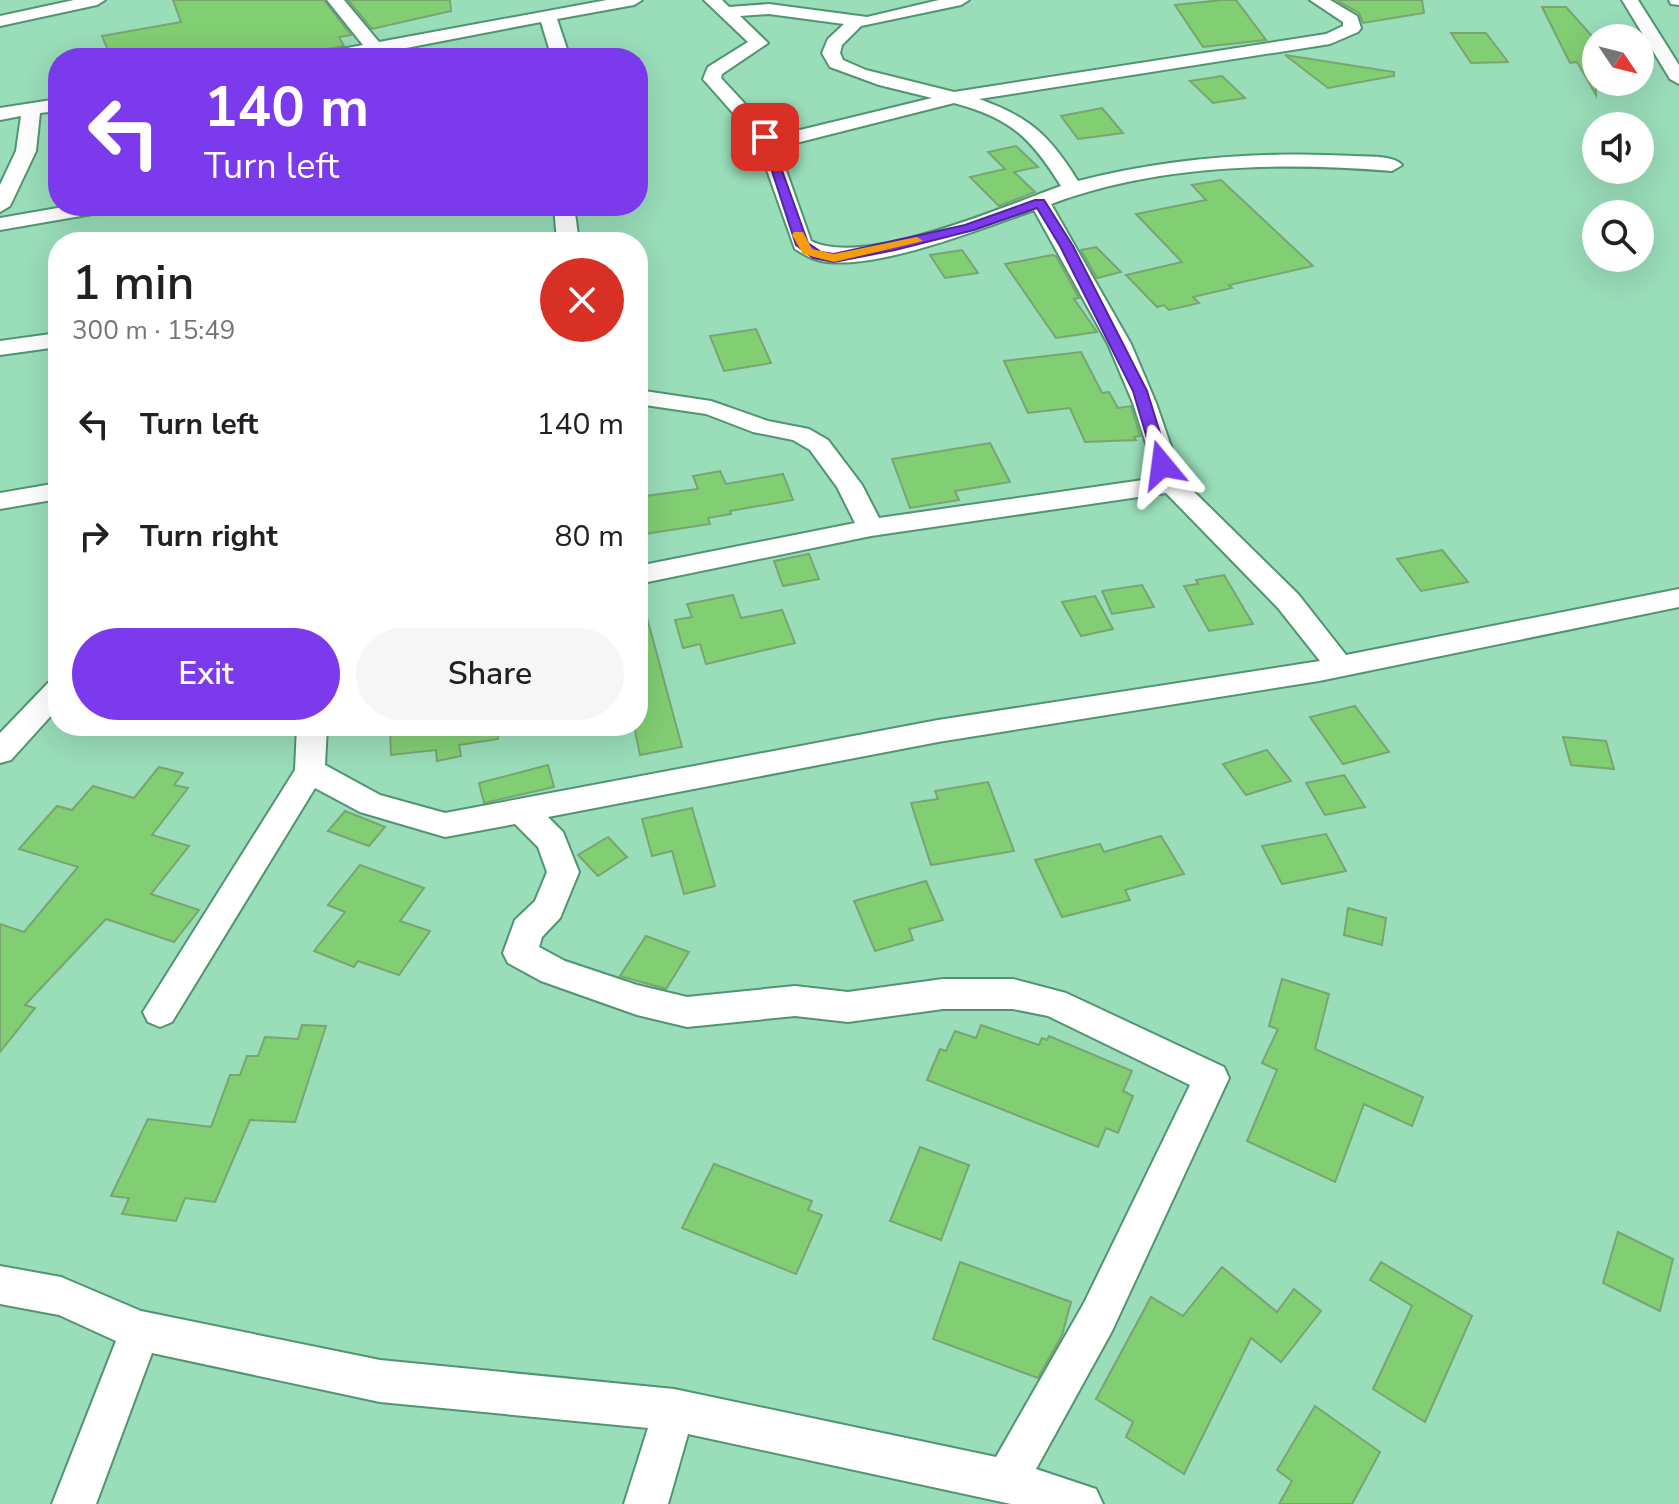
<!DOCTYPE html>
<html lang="en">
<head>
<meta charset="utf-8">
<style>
  body { margin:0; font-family:"Nunito Sans",sans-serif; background:#f6f6f6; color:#202124; height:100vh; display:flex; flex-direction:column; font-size:30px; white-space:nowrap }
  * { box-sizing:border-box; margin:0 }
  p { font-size:26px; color:#757577 }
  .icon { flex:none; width:44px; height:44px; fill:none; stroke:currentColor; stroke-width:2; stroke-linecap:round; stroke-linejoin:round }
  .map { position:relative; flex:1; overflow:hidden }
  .drawer { position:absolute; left:48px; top:232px; width:600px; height:504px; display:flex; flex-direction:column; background:#fff; border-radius:32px; box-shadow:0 8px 32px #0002 }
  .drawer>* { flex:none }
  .guide { position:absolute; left:48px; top:48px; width:600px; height:168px; border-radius:32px; box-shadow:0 8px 32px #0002; background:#7c3aed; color:#fff; overflow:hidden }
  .needle { width:52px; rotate:125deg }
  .fabs { position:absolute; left:1582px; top:24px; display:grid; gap:16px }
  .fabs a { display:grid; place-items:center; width:72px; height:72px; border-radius:50%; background:#fff; box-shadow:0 8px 32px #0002; font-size:40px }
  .pin { position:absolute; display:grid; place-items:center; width:68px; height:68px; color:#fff; margin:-34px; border-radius:16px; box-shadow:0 4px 12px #0006 }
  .me { position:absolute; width:88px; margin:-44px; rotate:344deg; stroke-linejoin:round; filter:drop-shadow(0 0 6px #0008) }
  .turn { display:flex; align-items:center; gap:28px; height:168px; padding:0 24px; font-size:36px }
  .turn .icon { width:104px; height:104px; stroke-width:2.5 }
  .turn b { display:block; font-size:56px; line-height:68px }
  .round { display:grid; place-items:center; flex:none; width:84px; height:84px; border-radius:42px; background:#f6f6f6 }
  .head { display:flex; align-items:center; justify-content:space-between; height:136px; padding:0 24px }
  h1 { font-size:48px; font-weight:600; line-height:60px }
  .cta { display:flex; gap:16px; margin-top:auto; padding:16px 24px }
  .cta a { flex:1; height:92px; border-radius:48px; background:#7c3aed; color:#fff; font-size:32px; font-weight:600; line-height:92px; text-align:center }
  .cta a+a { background:#f6f6f6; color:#202124 }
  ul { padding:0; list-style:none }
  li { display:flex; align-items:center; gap:24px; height:112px; padding:0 24px }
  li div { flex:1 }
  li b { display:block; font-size:30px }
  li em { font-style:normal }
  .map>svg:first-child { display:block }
  .building { fill:#82ce73; stroke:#7aa472; stroke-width:2 }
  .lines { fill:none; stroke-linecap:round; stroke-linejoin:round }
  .minor-casing { stroke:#519472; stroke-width:4 }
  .minor { fill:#fff; fill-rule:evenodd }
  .route { fill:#7c3aed; stroke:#51269a; stroke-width:2 }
  .slow { fill:#f59e0b }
</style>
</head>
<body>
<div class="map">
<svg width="1679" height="1504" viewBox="0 0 1679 1504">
  <rect width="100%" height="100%" fill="#99ddb9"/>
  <g class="building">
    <polygon points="173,0 324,0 351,35 339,37 344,46 315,51 305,58 252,58 250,50 226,58 111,58 102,36 181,22"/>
    <polygon points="348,0 450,0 451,11 372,29"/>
    <polygon points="1222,0 1236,0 1266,40 1203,47 1175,5"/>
    <polygon points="1336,0 1422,0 1424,13 1363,23 1359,13"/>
    <polygon points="1542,7 1566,7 1592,36 1596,44 1596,95 1577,62 1570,63"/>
    <polygon points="1451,33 1486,33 1508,62 1471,63"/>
    <polygon points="1285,55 1394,72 1394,76 1328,88"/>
    <polygon points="1222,76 1245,98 1213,103 1190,81"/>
    <polygon points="1102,108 1123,133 1078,139 1061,116"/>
    <polygon points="1016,146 1038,167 1014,172 1035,192 999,206 970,177 1005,169 988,152"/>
    <polygon points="1221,180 1313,266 1229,285 1232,288 1193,297 1199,303 1169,310 1164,305 1157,307 1126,275 1182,262 1136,214 1206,200 1192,185"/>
    <polygon points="1096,247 1121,272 1097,278 1081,250"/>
    <polygon points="962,250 978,273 945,278 930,255"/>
    <polygon points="1052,255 1056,256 1079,298 1074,299 1097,332 1056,338 1005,264"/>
    <polygon points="756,329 771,363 724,371 710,336"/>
    <polygon points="1081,352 1102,393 1109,392 1118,408 1131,406 1140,436 1134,437 1136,440 1085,442 1070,408 1028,413 1004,361"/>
    <polygon points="990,443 1010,482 955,491 959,500 910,508 892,459"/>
    <polygon points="720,471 726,484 783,474 793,500 730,511 731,514 708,518 710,524 638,535 638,497 698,489 693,476"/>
    <polygon points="1442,550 1468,582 1421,591 1397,559"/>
    <polygon points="809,554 819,579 783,586 774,561"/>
    <polygon points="1224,575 1253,624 1209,631 1184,586 1198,584 1196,580"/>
    <polygon points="1142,585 1154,607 1112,614 1102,591"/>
    <polygon points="733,595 741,618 782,610 795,643 706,664 700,644 683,648 675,620 692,617 687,604"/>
    <polygon points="1095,596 1113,629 1081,636 1062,602"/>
    <polygon points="646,614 682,747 640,755 634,726 638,726 638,615"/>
    <polygon points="1355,706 1389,752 1343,764 1310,717"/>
    <polygon points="390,726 497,726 498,739 459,745 461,756 437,761 436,750 391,755"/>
    <polygon points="1563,737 1606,741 1614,769 1571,765"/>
    <polygon points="1267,750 1291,781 1246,795 1223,764"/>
    <polygon points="548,765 554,787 484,803 479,783"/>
    <polygon points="159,767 183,773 174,785 188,788 152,835 189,846 151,894 199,910 174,942 106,919 25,1005 35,1008 0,1052 0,924 24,932 78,867 19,849 57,806 72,810 93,786 134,798"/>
    <polygon points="1344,775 1365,807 1325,815 1306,783"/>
    <polygon points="988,782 1014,851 931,865 911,803 938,799 935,791"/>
    <polygon points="692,808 715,886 684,894 672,851 652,856 642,819"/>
    <polygon points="345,811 385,827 369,846 328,831"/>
    <polygon points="1326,834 1346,871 1282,884 1262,846"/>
    <polygon points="1161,836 1184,874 1125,890 1130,900 1062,917 1035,860 1100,844 1104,852"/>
    <polygon points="608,837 627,857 598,876 578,855"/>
    <polygon points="360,865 424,888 400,921 430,931 399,975 358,961 354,967 314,951 345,912 328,905"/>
    <polygon points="926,881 943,920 909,929 913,940 875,951 854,901"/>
    <polygon points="1348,908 1386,918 1382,945 1344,935"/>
    <polygon points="646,936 689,952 666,989 620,976"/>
    <polygon points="1282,979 1329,994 1315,1049 1423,1097 1412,1126 1364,1104 1335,1182 1247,1141 1277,1070 1262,1063 1278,1029 1269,1026"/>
    <polygon points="302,1025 326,1026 295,1122 250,1120 215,1202 185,1198 176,1221 122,1214 129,1198 111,1196 148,1119 211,1127 230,1075 240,1075 247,1056 258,1056 265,1037 298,1039"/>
    <polygon points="981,1025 1039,1045 1042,1038 1047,1040 1049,1036 1132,1071 1123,1091 1133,1096 1118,1133 1106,1128 1098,1147 927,1080 940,1049 946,1051 955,1031 976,1038"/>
    <polygon points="920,1147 969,1165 941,1240 890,1221"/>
    <polygon points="714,1164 812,1201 808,1210 822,1215 796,1274 682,1228"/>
    <polygon points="1618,1232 1673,1259 1660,1311 1603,1283"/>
    <polygon points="960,1262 1071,1302 1062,1335 1038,1378 933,1339"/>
    <polygon points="1381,1262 1472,1316 1425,1422 1373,1389 1412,1306 1370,1280"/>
    <polygon points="1222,1267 1277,1312 1294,1289 1321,1311 1281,1362 1251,1338 1184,1474 1126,1437 1133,1422 1096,1399 1151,1297 1183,1316"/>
    <polygon points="1315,1406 1380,1452 1352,1504 1279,1504 1292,1481 1277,1470"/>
  </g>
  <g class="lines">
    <defs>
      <g id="minor">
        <polygon points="74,0 105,0 97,5 0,26 0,16"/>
        <polygon points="327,0 344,0 379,42 607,0 642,0 634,5 557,19 570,58 552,58 541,22 375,54 313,58 316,54 363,45"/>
        <path d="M 704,0 L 722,0 L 729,7 L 769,4 L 867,17 L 939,0 L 969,0 L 961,5 L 861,26 L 842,45 L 840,53 L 843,60 L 866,70 L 954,92 L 1326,34 L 1343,26 L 1343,22 L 1310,0 L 1330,0 L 1357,16 L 1361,28 L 1358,32 L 1330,44 L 979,99 C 1030,117 1050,136 1078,181 C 1168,158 1262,151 1355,156 C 1368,157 1393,155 1402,165 L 1392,171 C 1279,162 1159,164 1051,204 L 1131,344 L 1156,403 L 1183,481 L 1298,594 L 1346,655 L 1679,589 L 1679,607 L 1319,681 L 938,742 L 548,817 L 563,832 L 579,872 L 560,918 L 542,937 L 539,947 L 565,961 L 637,985 L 687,997 L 795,986 L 848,992 L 943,979 L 1013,979 L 1066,993 L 1224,1067 L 1229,1078 L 1112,1331 L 1036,1469 L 1096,1489 L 1103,1504 L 1011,1504 L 688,1434 L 668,1504 L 624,1504 L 648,1428 L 380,1402 L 152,1353 L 96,1504 L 52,1504 L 116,1341 L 59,1315 L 0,1304 L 0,1266 L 61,1277 L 141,1311 L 380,1360 L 674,1389 L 996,1457 L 1084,1303 L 1190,1085 L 1048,1016 L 1013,1009 L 943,1009 L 848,1022 L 795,1016 L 687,1027 L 637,1015 L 541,981 L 508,963 L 503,953 L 515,920 L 535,901 L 547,872 L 538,847 L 515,824 L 445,837 L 360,812 L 315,788 L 172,1022 L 160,1027 L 148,1022 L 143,1012 L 295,770 L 297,726 L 327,726 L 325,765 L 380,795 L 445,813 L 938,720 L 1320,661 L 1278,608 L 1166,493 L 871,536 L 638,584 L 638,566 L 855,523 L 837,487 L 810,450 L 793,440 L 753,432 L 706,414 L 638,404 L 638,390 L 711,401 L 768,421 L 809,429 L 828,440 L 862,485 L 879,518 L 1157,478 L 1133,403 L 1108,344 L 1034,210 C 983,228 869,274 817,260 C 809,258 802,253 795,249 L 756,139 L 703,79 L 708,67 L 748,42 ZM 769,14 L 844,24 L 828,39 L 822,53 L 830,67 L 879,85 L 932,98 L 800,130 L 770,131 L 721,78 L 722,74 L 768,43 L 740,16 ZM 954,103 C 1011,118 1031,138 1061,186 C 1005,206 864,268 811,241 L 776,142 L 800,142 Z"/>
        <polygon points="1622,0 1638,0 1679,65 1679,84 1670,79"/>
        <polygon points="1669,0 1679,0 1679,5 1671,4"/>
        <polygon points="58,99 58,111 40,113 36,151 10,206 0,212 0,185 16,151 21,116 0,120 0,108"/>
        <polygon points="69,206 114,206 104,212 0,230 0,218"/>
        <polygon points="554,206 574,206 579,242 557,242"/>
        <polygon points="58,333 58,347 0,355 0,341"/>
        <polygon points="58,483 58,499 0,509 0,493"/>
        <polygon points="58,680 58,708 11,760 0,763 0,733 48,683"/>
      </g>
    </defs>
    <use href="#minor" class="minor-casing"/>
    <use href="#minor" class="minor"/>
  </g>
  <polygon class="route" points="760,134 770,137 808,243 821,252 834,254 965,225 1035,200 1044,200 1073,246 1147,391 1170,465 1168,468 1157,468 1155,465 1133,391 1060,246 1037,208 974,230 895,250 834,262 813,258 796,245"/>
  <polygon class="slow" points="794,232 803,232 812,249 834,254 917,237 923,241 834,262 803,254 792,235"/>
</svg>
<div class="fabs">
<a><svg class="needle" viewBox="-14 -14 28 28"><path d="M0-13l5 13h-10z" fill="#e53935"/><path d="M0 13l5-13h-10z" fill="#757577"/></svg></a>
<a><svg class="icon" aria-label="sound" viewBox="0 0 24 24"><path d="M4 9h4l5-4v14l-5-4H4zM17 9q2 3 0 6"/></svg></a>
<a><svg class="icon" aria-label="search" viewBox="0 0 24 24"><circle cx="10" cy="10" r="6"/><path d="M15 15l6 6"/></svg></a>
</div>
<div class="pin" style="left:765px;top:137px;background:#d93025"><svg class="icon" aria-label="arrive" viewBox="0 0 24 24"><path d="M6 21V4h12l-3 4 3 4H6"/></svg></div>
<svg class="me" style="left:1162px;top:465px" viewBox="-20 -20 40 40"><path d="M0-17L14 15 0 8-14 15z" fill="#7c3aed" stroke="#fff" stroke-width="4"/></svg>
<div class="guide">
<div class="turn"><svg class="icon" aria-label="left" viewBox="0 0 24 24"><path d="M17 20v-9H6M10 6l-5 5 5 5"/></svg><div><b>140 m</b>Turn left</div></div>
</div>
<section class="drawer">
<div class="head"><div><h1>1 min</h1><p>300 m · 15:49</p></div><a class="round" style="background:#d93025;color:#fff"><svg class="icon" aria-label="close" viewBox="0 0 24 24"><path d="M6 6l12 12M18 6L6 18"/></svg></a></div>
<ul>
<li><svg class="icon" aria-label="left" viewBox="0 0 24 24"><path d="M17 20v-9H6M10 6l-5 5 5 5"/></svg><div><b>Turn left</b></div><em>140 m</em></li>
<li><svg class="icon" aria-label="right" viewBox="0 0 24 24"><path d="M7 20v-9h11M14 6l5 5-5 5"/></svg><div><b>Turn right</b></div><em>80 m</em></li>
</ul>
<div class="cta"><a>Exit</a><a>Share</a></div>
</section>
</div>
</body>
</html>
